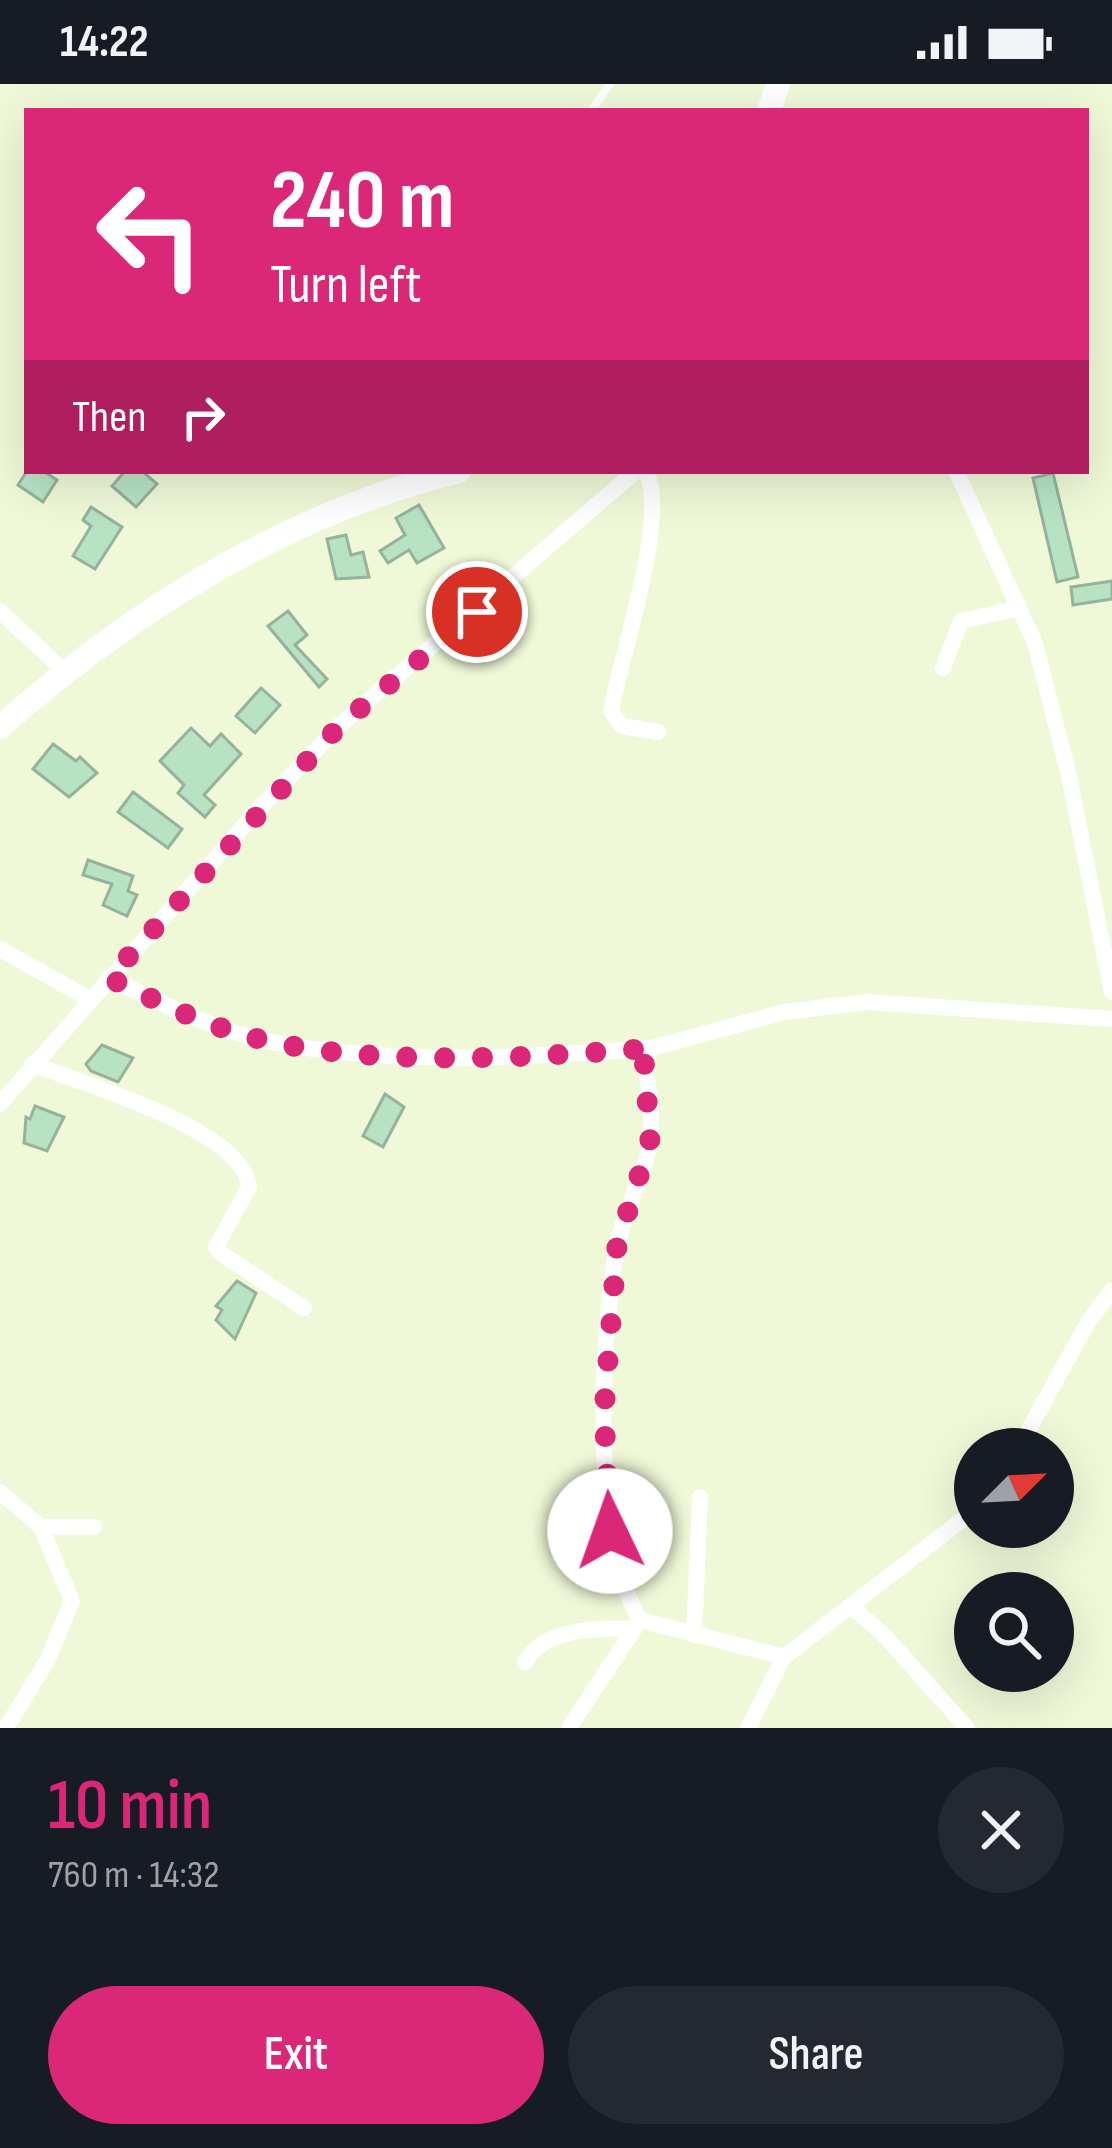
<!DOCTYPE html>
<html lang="en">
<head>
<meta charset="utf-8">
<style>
  body { margin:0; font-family:"Sofia Sans Condensed",sans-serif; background:#242831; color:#f1f3f6; height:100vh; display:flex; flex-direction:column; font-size:45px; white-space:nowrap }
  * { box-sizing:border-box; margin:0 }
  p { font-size:39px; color:#9ea1a6 }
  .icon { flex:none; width:66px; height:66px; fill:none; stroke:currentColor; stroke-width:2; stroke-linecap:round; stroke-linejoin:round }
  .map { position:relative; height:1644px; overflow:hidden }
  .side { display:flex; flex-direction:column; background:#171b24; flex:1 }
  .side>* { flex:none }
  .banner { position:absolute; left:24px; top:24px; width:1065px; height:366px; border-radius:0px; box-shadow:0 12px 48px #0002; background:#db2777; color:#fff; overflow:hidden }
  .needle { width:78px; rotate:66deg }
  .fabs { position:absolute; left:954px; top:1344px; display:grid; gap:24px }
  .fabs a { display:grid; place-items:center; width:120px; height:120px; border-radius:50%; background:#171b24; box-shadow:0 12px 48px #0002; font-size:60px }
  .pin { position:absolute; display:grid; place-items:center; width:102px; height:102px; color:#fff; margin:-51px; border:6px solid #fff; border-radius:50%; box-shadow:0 3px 12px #0007 }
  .me { position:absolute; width:132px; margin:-66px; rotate:357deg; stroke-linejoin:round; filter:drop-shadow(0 0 9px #0008) }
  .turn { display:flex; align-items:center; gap:42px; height:252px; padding:0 48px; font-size:54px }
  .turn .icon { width:156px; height:156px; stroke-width:2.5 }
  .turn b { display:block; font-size:84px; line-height:102px }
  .then { display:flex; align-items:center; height:114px; padding:0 48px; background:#0003; gap:24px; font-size:45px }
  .round { display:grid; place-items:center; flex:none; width:126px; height:126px; border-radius:63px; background:#242831 }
  .headline { display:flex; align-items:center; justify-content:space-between; height:204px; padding:0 48px }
  h1 { font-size:72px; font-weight:600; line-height:90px; color:#db2777 }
  .cta { display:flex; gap:24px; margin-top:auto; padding:24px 48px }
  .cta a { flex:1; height:138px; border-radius:72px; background:#db2777; color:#fff; font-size:48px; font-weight:600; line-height:138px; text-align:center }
  .cta a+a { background:#242831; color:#f1f3f6 }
  .status { display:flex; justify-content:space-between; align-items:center; height:84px; padding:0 60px; background:#171b24; direction:ltr }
  .status svg { height:33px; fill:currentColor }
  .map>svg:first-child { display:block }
  .building { fill:#b7e3c3; stroke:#95b29d; stroke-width:3 }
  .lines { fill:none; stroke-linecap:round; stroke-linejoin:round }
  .lane { stroke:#fff; stroke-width:8 }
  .street { stroke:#fff; stroke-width:16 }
  .secondary { stroke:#fff; stroke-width:24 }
  .route { stroke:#db2777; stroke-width:21; stroke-dasharray:0 37.8 }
</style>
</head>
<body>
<div class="status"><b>14:22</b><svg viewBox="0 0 49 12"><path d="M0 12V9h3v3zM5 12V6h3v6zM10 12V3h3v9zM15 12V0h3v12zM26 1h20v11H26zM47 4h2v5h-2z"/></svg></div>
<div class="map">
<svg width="1112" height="1644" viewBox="0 0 1112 1644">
  <rect width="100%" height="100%" fill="#eff8d7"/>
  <g class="building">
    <polygon points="27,387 43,387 57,396 43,418 18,401"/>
    <polygon points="125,387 142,387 157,400 136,423 112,402"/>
    <polygon points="1053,389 1078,493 1057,498 1033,394"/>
    <polygon points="419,421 444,464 417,479 409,466 388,479 380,467 405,451 396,434"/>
    <polygon points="91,423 122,443 95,485 73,472 91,442 83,436"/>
    <polygon points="346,451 351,471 363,468 369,493 336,495 327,455"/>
    <polygon points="1112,497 1112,515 1073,521 1071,503"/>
    <polygon points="288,527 307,551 295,561 327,595 319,603 268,542"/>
    <polygon points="261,604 280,621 255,649 236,632"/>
    <polygon points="191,644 210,662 221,650 241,670 204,711 215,721 205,733 178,709 184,701 160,677"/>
    <polygon points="53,660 76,677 80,673 97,689 69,713 33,685"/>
    <polygon points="133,708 182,745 168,764 118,728"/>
    <polygon points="88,776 133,792 128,807 137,811 127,832 103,821 112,800 83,791"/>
    <polygon points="102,961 133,974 118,998 91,987 86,980"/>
    <polygon points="385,1010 404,1023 383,1063 363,1052"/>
    <polygon points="35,1022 64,1033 47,1067 24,1059 26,1033 30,1035"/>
    <polygon points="237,1197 256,1209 235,1255 216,1236 222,1226 216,1222"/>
  </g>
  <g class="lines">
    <polyline class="lane" points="591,27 610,0"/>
    <g class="street">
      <path d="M 646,387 C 669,433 621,571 611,627 L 622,642 L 658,648"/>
      <polyline points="956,387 1035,559 1069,692 1112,908"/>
      <polyline points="0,527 65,588"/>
      <polyline points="943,584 961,537 1019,524"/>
      <polyline points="0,865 90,915"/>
      <path d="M 108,894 C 147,912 187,933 227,946 C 345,985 529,974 652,964"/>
      <path d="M 32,980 C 81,999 245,1046 249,1103 L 216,1163 L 219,1168 L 304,1224"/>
      <polyline points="0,1020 257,727 340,641 636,387"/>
      <polyline points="1018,1365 1087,1240 1112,1206"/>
      <polyline points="0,1408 41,1443 72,1517 48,1575 6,1644"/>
      <polyline points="41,1443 94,1443"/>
      <polyline points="852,1523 884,1551 967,1644"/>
      <polyline points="694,1551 700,1413"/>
      <polyline points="784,1573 975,1426"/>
      <path d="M 525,1579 C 543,1544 596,1544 631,1545"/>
      <polyline points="569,1644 640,1536"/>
      <path d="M 748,1644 L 784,1573 L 640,1536 C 591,1454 600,1256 617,1163 C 623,1127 645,1093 650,1057 C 654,1030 648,1000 644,974 L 652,964 L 784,928 L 866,918 L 1112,935"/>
    </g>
    <g class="secondary">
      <polyline points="769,27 778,0"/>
      <path d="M 0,643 C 134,525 285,430 459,387"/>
    </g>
  </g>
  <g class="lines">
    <path class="route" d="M 477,528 L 340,641 L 109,894 C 147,912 187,933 228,946 C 347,986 527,974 652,964 L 644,974 L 650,1057 L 617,1162 L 604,1328 L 610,1447"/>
  </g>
</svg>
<div class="fabs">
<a><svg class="needle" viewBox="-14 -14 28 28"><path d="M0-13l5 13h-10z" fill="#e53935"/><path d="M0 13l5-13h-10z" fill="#9ea1a6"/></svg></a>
<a><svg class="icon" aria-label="search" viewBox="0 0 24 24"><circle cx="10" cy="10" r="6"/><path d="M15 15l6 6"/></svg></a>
</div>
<div class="pin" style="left:477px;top:528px;background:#d93025"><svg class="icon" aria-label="arrive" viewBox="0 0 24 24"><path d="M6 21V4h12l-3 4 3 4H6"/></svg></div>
<svg class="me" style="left:610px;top:1447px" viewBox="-20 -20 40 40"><circle r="19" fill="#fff"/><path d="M0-13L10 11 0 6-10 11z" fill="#db2777"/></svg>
<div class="banner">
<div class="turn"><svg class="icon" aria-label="left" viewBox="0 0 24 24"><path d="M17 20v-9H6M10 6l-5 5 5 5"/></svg><div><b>240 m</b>Turn left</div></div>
<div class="then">Then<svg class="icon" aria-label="right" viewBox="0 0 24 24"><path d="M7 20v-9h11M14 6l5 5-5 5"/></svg></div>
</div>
</div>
<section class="side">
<div class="headline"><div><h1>10 min</h1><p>760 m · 14:32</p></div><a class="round"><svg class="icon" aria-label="close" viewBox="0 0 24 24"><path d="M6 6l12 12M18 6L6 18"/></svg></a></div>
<div class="cta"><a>Exit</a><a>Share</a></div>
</section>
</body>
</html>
